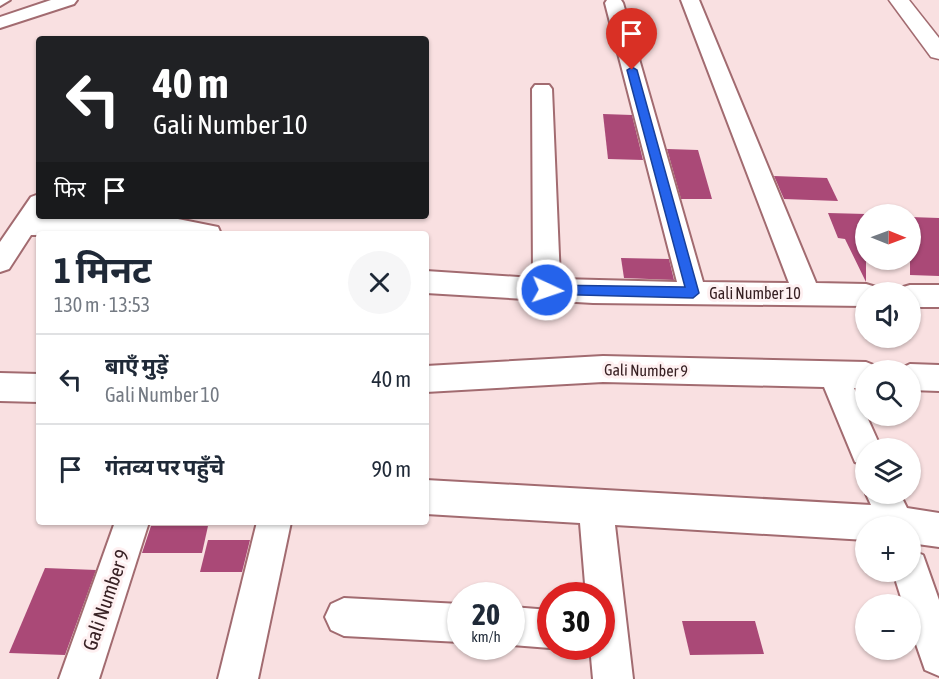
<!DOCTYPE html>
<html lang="hi">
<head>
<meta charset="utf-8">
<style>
  body { margin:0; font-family:"Asap Condensed","Noto Sans Devanagari",sans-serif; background:#f6f6f7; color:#1f2937; height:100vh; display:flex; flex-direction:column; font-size:22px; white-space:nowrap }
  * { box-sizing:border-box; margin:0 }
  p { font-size:20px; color:#747a83 }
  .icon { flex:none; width:33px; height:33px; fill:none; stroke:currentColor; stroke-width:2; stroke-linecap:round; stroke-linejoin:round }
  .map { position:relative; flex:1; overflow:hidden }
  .side { position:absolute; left:36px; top:231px; width:393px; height:294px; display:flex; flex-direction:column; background:#fff; border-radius:6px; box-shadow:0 2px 4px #0004 }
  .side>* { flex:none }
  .hud { position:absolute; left:36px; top:36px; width:393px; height:183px; border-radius:6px; box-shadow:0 2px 4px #0004; background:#202124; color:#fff; overflow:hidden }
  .needle { width:39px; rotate:91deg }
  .fabs { position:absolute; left:855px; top:204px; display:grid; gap:12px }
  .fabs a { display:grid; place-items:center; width:66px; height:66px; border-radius:50%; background:#fff; box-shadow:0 2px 4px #0004; font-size:30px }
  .speed { position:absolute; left:447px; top:582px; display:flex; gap:12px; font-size:30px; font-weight:700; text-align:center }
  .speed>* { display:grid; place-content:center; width:78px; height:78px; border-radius:50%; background:#fff; box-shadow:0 2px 4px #0004; line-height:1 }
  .speed small { font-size:15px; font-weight:400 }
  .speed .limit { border:9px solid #d22; background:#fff; color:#111 }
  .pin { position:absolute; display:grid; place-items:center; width:51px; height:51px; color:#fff; margin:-62px -26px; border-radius:50% 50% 50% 0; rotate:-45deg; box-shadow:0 0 6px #0007 }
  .pin .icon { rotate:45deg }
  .me { position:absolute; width:66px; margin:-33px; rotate:93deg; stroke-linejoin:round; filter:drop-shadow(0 0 4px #0008) }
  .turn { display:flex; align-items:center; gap:21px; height:126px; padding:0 18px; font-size:27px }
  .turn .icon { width:78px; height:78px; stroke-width:2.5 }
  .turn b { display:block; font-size:42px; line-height:51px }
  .then { display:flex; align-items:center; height:57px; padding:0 18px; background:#0003; gap:12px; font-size:22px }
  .round { display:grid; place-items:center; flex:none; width:63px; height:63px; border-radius:32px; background:#f6f6f7 }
  .head { display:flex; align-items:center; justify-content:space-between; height:102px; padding:0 18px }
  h1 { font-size:36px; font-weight:700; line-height:45px }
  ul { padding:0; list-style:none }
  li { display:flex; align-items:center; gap:18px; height:90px; padding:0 18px; border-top:2px solid #e0e1e3 }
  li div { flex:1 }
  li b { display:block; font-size:22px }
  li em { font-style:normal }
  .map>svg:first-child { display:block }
  .building { fill:#aa4977 }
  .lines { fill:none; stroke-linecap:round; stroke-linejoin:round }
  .street-casing { stroke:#a26b70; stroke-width:4 }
  .secondary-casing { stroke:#a26b70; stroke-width:3 }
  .street { fill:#fff; fill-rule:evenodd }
  .secondary { fill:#fff; fill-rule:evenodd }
  .route { fill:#2563eb; stroke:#184099; stroke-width:1.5 }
  .labels { text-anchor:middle; stroke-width:6; stroke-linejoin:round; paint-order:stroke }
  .street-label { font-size:16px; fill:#372023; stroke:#fef0f1 }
  .near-street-label { font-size:20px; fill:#372023; stroke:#fef0f1 }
</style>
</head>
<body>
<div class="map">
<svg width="939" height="679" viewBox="0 0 939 679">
  <rect width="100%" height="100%" fill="#f9e0e1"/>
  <g class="building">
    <polygon points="603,114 632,115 643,160 608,159"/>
    <polygon points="667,149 698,150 712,199 681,199"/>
    <polygon points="774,176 827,178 838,201 784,199"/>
    <polygon points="828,213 866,214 866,282 845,239 838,238"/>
    <polygon points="910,217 939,218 939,276 910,275"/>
    <polygon points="621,258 669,259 674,280 624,278"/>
    <polygon points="151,526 208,526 202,553 142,553"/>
    <polygon points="208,540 250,540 242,572 200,572"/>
    <polygon points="45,568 96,570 65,655 9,653"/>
    <polygon points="682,621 755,621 764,654 690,655"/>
  </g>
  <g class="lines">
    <defs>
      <g id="street">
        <polygon points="0,0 10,0 0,6"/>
        <polygon points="51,0 77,0 74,4 0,28 0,17"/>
        <polygon points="607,0 621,0 623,3 703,282 789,283 681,0 699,0 816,283 866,284 876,287 878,292 866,292 866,306 593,303 426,293 426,271 533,278 532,89 535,85 549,85 552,89 560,279 677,282 605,3"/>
        <polygon points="39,194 39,216 42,217 178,219 218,227 221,234 31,235 9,269 0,272 0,242 31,197"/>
        <polygon points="910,285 939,285 939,307 910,307 910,292 898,292 900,288"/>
        <polygon points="603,356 866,362 876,366 879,370 866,370 866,388 854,388 881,448 866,448 866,466 855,462 824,387 603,382 426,392 426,366"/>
        <polygon points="910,364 939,365 939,391 910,390 910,370 898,370"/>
        <polygon points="0,373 39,374 39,402 0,401"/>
        <polygon points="426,480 871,505 866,494 900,494 907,508 939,513 939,547 910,543 910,526 866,526 866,540 615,525 633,679 593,679 590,646 602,646 602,596 586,596 580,523 426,514"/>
        <polygon points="115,522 149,522 99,679 59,679"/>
        <polygon points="257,522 291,522 258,679 218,679"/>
        <polygon points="910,550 923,555 939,600 939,676 925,670 910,627 910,604 903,604 893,572 910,572"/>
        <polygon points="344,598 460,604 460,642 344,636 331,630 325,617 331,604"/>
        <polygon points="512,607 550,610 550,646 554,646 550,648 512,645"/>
      </g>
      <polygon id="secondary" points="889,0 909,0 939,38 939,59 931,57"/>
    </defs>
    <use href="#street" class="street-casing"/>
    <use href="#secondary" class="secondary-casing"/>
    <use href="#street" class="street"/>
    <use href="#secondary" class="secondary"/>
  </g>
  <polygon class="route" points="632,67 637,70 699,293 693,298 543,294 543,287 547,285 685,287 627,70"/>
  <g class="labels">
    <g class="street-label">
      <text x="755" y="299">Gali Number 10</text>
      <text transform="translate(646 370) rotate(1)" y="6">Gali Number 9</text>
    </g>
    <g class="near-street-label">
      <text transform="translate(106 600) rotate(-71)" y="7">Gali Number 9</text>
    </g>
  </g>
</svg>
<div class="fabs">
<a><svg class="needle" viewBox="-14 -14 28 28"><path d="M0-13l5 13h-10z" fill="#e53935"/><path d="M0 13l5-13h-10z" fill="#747a83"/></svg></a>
<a><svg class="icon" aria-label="sound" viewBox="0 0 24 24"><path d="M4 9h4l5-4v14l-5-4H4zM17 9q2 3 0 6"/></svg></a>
<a><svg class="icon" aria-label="search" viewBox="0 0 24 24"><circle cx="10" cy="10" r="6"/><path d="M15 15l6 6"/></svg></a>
<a><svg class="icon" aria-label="layers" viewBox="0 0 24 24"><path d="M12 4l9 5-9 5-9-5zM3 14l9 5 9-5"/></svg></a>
<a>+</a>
<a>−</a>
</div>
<div class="speed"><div>20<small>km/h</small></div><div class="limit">30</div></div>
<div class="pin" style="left:632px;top:70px;background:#d93025"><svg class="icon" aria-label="arrive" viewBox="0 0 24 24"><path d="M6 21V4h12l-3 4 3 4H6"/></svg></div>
<svg class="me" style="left:547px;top:290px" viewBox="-20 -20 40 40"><circle r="17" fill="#2563eb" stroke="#fff" stroke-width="3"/><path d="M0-11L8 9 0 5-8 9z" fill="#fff"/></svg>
<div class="hud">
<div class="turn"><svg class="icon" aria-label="left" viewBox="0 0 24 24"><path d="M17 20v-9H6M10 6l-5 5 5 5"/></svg><div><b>40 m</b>Gali Number 10</div></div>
<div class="then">फिर<svg class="icon" aria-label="arrive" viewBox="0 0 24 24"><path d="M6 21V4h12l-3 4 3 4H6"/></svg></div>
</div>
<section class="side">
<div class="head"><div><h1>1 मिनट</h1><p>130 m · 13:53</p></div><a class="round"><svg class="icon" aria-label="close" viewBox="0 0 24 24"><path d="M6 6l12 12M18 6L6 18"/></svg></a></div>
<ul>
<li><svg class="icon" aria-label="left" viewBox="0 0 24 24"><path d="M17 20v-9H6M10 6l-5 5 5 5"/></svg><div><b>बाएँ मुड़ें</b><p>Gali Number 10</p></div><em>40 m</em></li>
<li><svg class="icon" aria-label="arrive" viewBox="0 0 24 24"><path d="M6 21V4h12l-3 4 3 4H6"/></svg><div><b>गंतव्य पर पहुँचे</b></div><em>90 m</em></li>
</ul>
</section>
</div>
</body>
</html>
